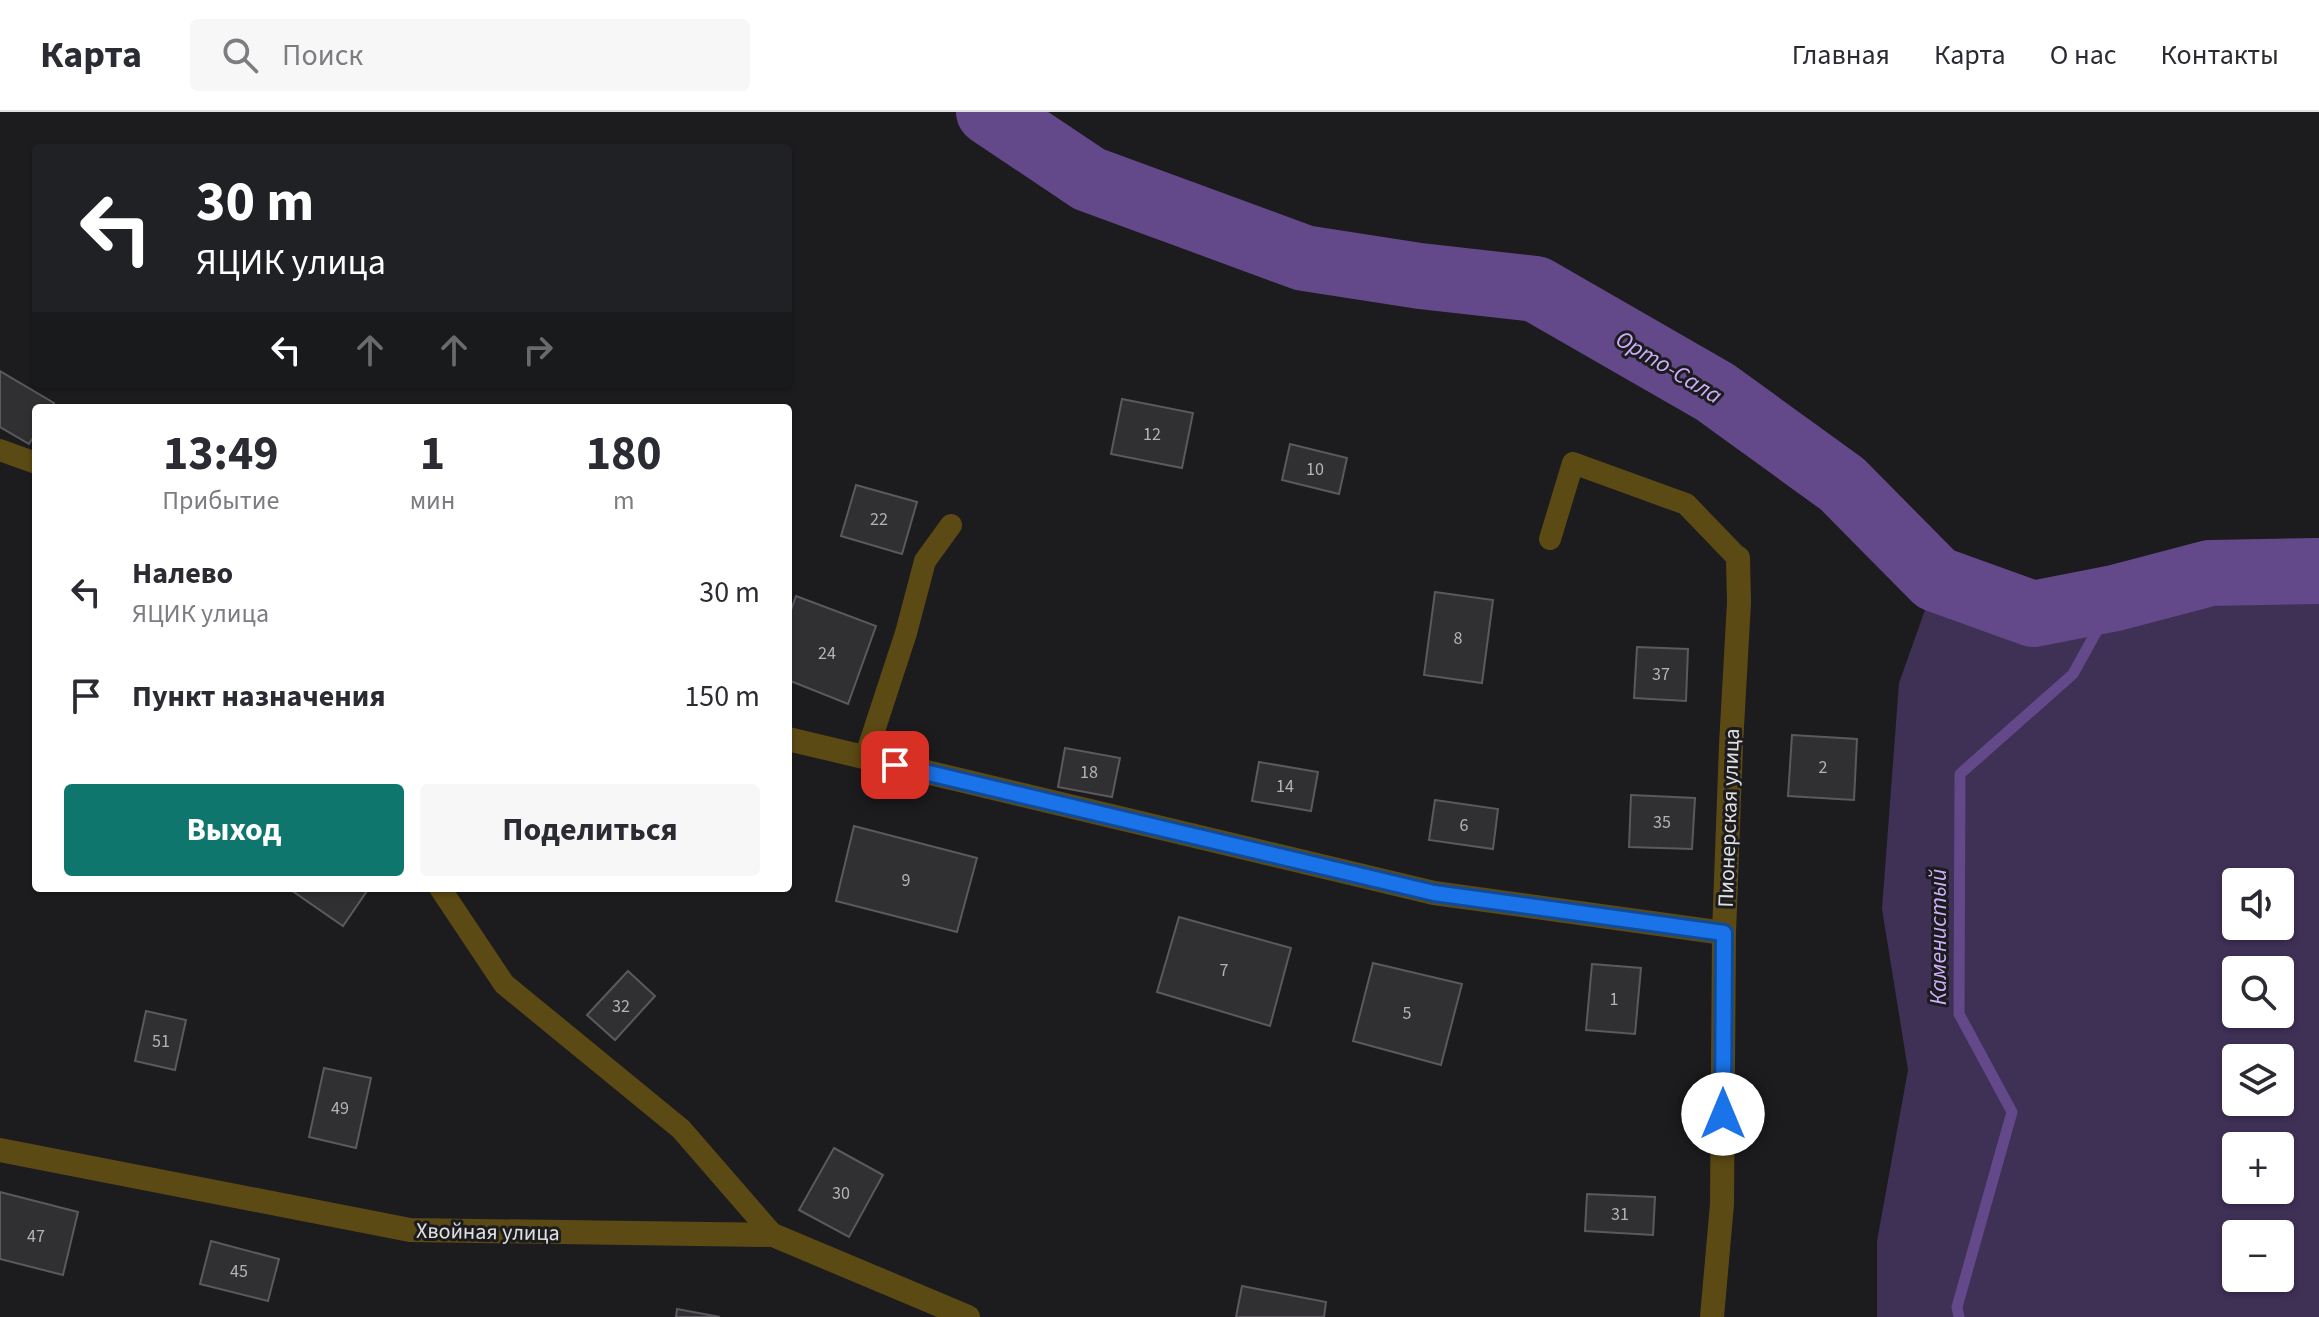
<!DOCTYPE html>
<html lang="ru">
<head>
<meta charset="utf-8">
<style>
  body { margin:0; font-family:"Source Sans 3",sans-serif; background:#f7f7f7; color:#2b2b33; height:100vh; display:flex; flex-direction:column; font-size:30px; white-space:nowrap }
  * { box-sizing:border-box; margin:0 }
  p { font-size:26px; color:#7c7c81 }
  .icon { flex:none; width:44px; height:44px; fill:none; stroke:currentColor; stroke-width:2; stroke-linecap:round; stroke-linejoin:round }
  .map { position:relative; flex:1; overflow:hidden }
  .side { position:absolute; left:32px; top:292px; width:760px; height:488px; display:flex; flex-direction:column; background:#fff; border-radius:8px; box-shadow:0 2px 6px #0004 }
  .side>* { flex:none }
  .banner { position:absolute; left:32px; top:32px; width:760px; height:244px; border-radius:8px; box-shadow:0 2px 6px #0004; background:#202124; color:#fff; overflow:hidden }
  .controls { position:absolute; left:2222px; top:756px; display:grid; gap:16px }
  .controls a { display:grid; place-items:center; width:72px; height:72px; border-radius:8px; background:#fff; box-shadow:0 2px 6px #0004; font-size:40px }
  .pin { position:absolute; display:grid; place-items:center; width:68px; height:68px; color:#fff; margin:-34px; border-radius:16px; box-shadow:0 4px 12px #0006 }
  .me { position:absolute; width:88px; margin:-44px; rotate:0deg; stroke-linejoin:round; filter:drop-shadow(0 0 6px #0008) }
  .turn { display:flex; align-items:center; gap:28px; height:168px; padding:0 32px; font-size:36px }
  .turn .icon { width:104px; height:104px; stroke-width:2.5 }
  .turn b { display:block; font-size:56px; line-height:68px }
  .lanes { display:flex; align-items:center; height:76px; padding:0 32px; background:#0003; justify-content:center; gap:40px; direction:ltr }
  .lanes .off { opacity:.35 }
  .eta { display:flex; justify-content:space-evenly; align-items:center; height:136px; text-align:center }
  .eta b { font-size:48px; font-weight:700; line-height:56px }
  .primary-button { display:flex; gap:16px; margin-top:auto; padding:16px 32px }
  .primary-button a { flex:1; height:92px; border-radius:8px; background:#0f766e; color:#fff; font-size:32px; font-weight:700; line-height:92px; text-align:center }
  .primary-button a+a { background:#f7f7f7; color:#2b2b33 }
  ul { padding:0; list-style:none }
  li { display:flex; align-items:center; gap:24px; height:104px; padding:0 32px }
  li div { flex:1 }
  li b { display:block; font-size:30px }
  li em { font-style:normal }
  header { display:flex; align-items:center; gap:48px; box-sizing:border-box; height:112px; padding:0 40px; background:#fff; border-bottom:2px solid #e1e1e2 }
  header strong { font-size:38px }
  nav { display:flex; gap:44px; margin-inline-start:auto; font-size:28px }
  .search { width:560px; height:72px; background:#f7f7f7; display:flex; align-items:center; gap:20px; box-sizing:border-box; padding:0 28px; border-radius:8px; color:#7c7c81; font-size:30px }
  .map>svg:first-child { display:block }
  .green { fill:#3f3056; fill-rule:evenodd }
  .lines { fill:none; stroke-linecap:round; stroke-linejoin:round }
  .stream { stroke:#64498a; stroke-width:11 }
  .river { stroke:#64498a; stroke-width:66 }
  .building { fill:#302f32; stroke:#5b595d; stroke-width:2 }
  .lane { stroke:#5c4a14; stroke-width:22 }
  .street { stroke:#5c4a14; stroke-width:24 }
  .route-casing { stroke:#114b97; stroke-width:20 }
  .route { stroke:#1a73e8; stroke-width:14 }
  .labels { text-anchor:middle; stroke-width:6; stroke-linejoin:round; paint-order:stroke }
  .number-label { font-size:18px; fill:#b4b3b5 }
  .street-label { font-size:22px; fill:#e0dfe1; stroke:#1c1b1e }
  .water-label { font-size:24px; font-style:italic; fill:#ccaffa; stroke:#1c1b1e }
</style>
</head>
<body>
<header>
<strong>Карта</strong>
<div class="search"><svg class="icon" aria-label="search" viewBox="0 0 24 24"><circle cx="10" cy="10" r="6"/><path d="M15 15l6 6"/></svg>Поиск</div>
<nav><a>Главная</a><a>Карта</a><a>О нас</a><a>Контакты</a></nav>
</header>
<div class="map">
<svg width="2319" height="1205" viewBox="0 0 2319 1205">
  <rect width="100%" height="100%" fill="#1c1b1e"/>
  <path class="green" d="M 2319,459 L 2319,1205 L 1877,1205 L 1877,1129 L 1908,958 L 1882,797 L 1899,571 L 1936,467 L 2033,502 L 2115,486 L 2210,461 ZM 2236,770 L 2280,770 L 2280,814 L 2236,814 ZM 2236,858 L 2280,858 L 2280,902 L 2236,902 ZM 2236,946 L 2280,946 L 2280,990 L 2236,990 ZM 2236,1034 L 2280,1034 L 2280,1078 L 2236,1078 ZM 2236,1122 L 2280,1122 L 2280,1166 L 2236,1166 Z"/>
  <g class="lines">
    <polyline class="stream" points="1959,1205 1957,1195 2012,1000 1959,902 1960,662 2073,562 2115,486"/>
    <polyline class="river" points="989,0 1089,67 1304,146 1420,164 1536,177 1715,280 1842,372 1936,467 2033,502 2115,486 2210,461 2319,459"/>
  </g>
  <g class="building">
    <polygon points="0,259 54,291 51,296 36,296 36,321 29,332 0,315"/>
    <polygon points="1122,287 1193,301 1182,356 1111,342"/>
    <polygon points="1290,332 1347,346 1339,382 1282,368"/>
    <polygon points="856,373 917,390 902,442 841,424"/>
    <polygon points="1435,480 1493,488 1482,571 1424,563"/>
    <polygon points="796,484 876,514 848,592 788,568 788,507"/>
    <polygon points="1637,535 1688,537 1686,589 1634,586"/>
    <polygon points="1792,623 1857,627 1854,688 1788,684"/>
    <polygon points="1065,636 1120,646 1112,685 1058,675"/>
    <polygon points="1259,650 1318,660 1311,699 1252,689"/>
    <polygon points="1631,683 1695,686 1692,737 1629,735"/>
    <polygon points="1435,688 1498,697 1493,737 1429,728"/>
    <polygon points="854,714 977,746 957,820 836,789"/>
    <polygon points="293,776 369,776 343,814 291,778"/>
    <polygon points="1179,805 1291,836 1270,914 1157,880"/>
    <polygon points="1373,851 1462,872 1441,953 1353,929"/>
    <polygon points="1592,852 1641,856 1635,922 1586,918"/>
    <polygon points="628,859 655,884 615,928 587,903"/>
    <polygon points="146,899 186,908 175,958 135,949"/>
    <polygon points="324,956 371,966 356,1036 309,1025"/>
    <polygon points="834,1036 883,1063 849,1125 799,1098"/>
    <polygon points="0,1080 78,1100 63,1163 0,1147"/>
    <polygon points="1587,1082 1655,1085 1653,1123 1585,1119"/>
    <polygon points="211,1129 279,1147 268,1189 200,1172"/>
    <polygon points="1242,1174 1326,1190 1324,1205 1236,1205"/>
    <polygon points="677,1197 720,1205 676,1205"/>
  </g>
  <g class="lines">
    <g class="lane">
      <polyline points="0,338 36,351"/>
      <polyline points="1550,427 1573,351 1686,392 1738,446"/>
      <polyline points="865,646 906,521 925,449 951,413"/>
      <polyline points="440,776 504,872 681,1017 773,1123"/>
    </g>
    <g class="street">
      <polyline points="788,627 1434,781 1724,821"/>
      <polyline points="0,1038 410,1118 773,1123 968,1205"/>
      <polyline points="1712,1205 1722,1092 1724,821 1731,633 1739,490 1738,446"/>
    </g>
  </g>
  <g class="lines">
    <defs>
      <polyline id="route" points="895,653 1434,781 1724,821 1723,1002"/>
    </defs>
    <use href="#route" class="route-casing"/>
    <use href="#route" class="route"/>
  </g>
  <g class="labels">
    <g class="number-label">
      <text x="1152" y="328">12</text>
      <text x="1315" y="363">10</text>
      <text x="879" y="413">22</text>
      <text x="1458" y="532">8</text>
      <text x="827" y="547">24</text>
      <text x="1661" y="568">37</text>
      <text x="1823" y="661">2</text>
      <text x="1089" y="666">18</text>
      <text x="1285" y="680">14</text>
      <text x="1662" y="716">35</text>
      <text x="1464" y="719">6</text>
      <text x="906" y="774">9</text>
      <text x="1224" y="864">7</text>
      <text x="1614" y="893">1</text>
      <text x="621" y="900">32</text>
      <text x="1407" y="907">5</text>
      <text x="161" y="935">51</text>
      <text x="340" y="1002">49</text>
      <text x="841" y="1087">30</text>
      <text x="1620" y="1108">31</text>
      <text x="36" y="1130">47</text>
      <text x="239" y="1165">45</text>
    </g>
    <g class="street-label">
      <text transform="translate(1728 706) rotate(-88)" y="8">Пионерская улица</text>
      <text transform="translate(488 1119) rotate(1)" y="8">Хвойная улица</text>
    </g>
    <g class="water-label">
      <text transform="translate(1669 255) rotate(31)" y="8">Орто-Сала</text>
      <text transform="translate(1938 825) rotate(-90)" y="8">Каменистый</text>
    </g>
  </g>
</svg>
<div class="controls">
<a><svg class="icon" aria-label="sound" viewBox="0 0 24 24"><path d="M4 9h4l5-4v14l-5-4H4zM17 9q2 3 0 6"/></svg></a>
<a><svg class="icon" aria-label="search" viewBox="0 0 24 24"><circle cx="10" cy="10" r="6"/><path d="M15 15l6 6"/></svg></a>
<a><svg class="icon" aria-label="layers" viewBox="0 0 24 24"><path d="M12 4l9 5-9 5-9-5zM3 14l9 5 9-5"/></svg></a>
<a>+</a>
<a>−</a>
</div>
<div class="pin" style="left:895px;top:653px;background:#d93025"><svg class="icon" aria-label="arrive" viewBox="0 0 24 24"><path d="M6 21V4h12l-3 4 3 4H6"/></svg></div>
<svg class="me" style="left:1723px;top:1002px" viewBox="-20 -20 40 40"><circle r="19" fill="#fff"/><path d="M0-13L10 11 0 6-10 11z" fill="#1a73e8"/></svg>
<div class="banner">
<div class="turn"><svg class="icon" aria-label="left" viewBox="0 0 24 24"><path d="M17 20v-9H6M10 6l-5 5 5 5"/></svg><div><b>30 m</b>ЯЦИК улица</div></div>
<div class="lanes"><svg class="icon" aria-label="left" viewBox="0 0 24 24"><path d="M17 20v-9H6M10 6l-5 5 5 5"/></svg><svg class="icon off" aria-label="ahead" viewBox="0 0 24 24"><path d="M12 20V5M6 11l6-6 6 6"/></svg><svg class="icon off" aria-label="ahead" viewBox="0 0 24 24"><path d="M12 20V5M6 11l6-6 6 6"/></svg><svg class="icon off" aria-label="right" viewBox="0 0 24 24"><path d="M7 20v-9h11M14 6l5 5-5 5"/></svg></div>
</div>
<section class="side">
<div class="eta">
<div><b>13:49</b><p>Прибытие</p></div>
<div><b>1</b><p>мин</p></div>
<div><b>180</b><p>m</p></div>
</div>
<ul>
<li><svg class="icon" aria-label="left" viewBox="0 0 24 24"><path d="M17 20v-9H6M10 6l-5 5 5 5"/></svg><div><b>Налево</b><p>ЯЦИК улица</p></div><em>30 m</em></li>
<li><svg class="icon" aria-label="arrive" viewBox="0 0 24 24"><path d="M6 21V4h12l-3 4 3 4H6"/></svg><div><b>Пункт назначения</b></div><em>150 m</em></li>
</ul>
<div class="primary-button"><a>Выход</a><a>Поделиться</a></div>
</section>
</div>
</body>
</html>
